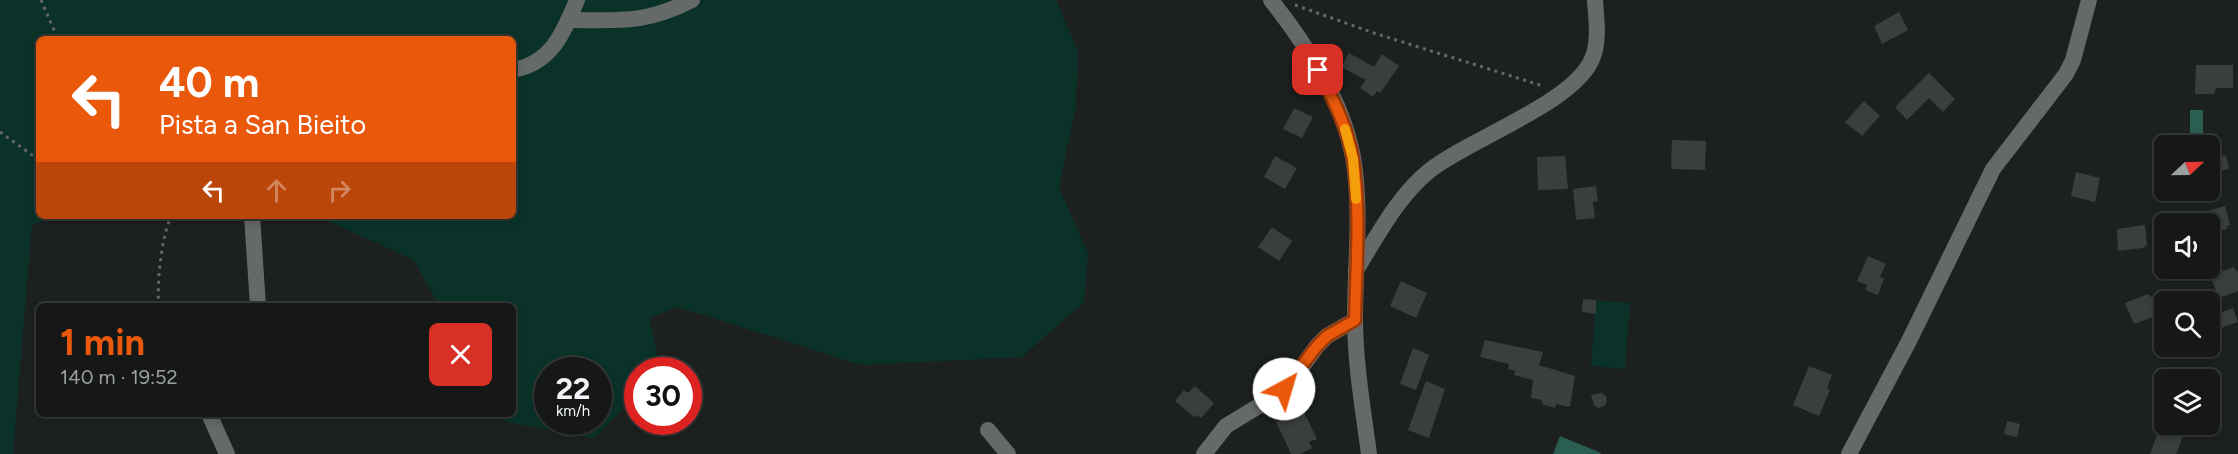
<!DOCTYPE html>
<html lang="en">
<head>
<meta charset="utf-8">
<style>
  body { margin:0; font-family:Figtree,sans-serif; background:#1e2120; color:#f1f3f6; height:100vh; display:flex; flex-direction:column; font-size:22px; white-space:nowrap }
  * { box-sizing:border-box; margin:0 }
  p { font-size:20px; color:#9da0a1 }
  .icon { flex:none; width:33px; height:33px; fill:none; stroke:currentColor; stroke-width:2; stroke-linecap:round; stroke-linejoin:round }
  .map { position:relative; flex:1; overflow:hidden }
  .panel { position:absolute; left:36px; top:303px; width:480px; height:114px; display:flex; flex-direction:column; background:#151817; border-radius:9px; box-shadow:0 3px 9px #0003,0 0 0 2px #343736 }
  .panel>* { flex:none }
  .guide { position:absolute; left:36px; top:36px; width:480px; height:183px; border-radius:9px; box-shadow:0 3px 9px #0003,0 0 0 2px #343736; background:#ea580c; color:#fff; overflow:hidden }
  .needle { width:39px; rotate:68deg }
  .buttons { position:absolute; left:2154px; top:135px; display:grid; gap:12px }
  .buttons a { display:grid; place-items:center; width:66px; height:66px; border-radius:9px; background:#151817; box-shadow:0 3px 9px #0003,0 0 0 2px #343736; font-size:30px }
  .speed { position:absolute; left:534px; top:357px; display:flex; gap:12px; font-size:30px; font-weight:700; text-align:center }
  .speed>* { display:grid; place-content:center; width:78px; height:78px; border-radius:50%; background:#151817; box-shadow:0 3px 9px #0003,0 0 0 2px #343736; line-height:1 }
  .speed small { font-size:15px; font-weight:400 }
  .speed .limit { border:9px solid #d22; background:#fff; color:#111 }
  .pin { position:absolute; display:grid; place-items:center; width:51px; height:51px; color:#fff; margin:-26px; border-radius:12px; box-shadow:0 3px 9px #0006 }
  .me { position:absolute; width:66px; margin:-33px; rotate:39deg; stroke-linejoin:round; filter:drop-shadow(0 0 4px #0008) }
  .turn { display:flex; align-items:center; gap:21px; height:126px; padding:0 24px; font-size:27px }
  .turn .icon { width:78px; height:78px; stroke-width:2.5 }
  .turn b { display:block; font-size:42px; line-height:51px }
  .lanes { display:flex; align-items:center; height:57px; padding:0 24px; background:#0003; justify-content:center; gap:30px; direction:ltr }
  .lanes .off { opacity:.35 }
  .round { display:grid; place-items:center; flex:none; width:63px; height:63px; border-radius:9px; background:#1e2120 }
  .headline { display:flex; align-items:center; justify-content:space-between; height:102px; padding:0 24px }
  h1 { font-size:36px; font-weight:700; line-height:45px; color:#ea580c }
  .map>svg:first-child { display:block }
  .green { fill:#0a3229; fill-rule:evenodd }
  .water { fill:#295e51 }
  .building { fill:#3a3e3d }
  .lines { fill:none; stroke-linecap:round; stroke-linejoin:round }
  .path { stroke:#646867; stroke-width:3; stroke-dasharray:3 4.5; stroke-linecap:butt }
  .minor { stroke:#656968; stroke-width:16 }
  .route-casing { stroke:#983908; stroke-width:15 }
  .route { stroke:#ea580c; stroke-width:10 }
  .slow { stroke:#f59e0b; stroke-width:10 }
</style>
</head>
<body>
<div class="map">
<svg width="2238" height="454" viewBox="0 0 2238 454">
  <rect width="100%" height="100%" fill="#1c201f"/>
  <g class="green">
    <path d="M 0,0 L 1056,0 L 1078,51 L 1076,105 L 1059,188 L 1088,253 L 1084,302 L 1022,357 L 861,365 L 678,307 L 650,318 L 660,370 L 638,370 L 637,394 L 594,439 L 503,421 L 499,414 L 513,414 L 513,306 L 439,306 L 414,260 L 317,216 L 513,216 L 513,39 L 39,39 L 39,216 L 65,216 L 32,224 L 13,454 L 0,454 ZM 548,370 L 598,370 L 598,422 L 548,422 Z"/>
    <polygon points="1596,300 1630,303 1625,369 1591,366"/>
  </g>
  <g class="water">
    <rect x="2190" y="110" width="13" height="28"/>
    <polygon points="1560,436 1601,453 1600,454 1553,454"/>
  </g>
  <g class="building">
    <polygon points="1899,12 1908,30 1882,44 1874,26"/>
    <polygon points="1349,53 1374,67 1382,54 1399,66 1380,93 1377,91 1373,97 1360,88 1366,80 1341,67"/>
    <polygon points="2196,65 2233,65 2233,88 2216,88 2214,94 2195,94"/>
    <polygon points="1929,73 1955,99 1943,112 1929,98 1907,120 1895,107"/>
    <polygon points="1864,101 1880,116 1862,136 1845,122"/>
    <polygon points="1294,108 1313,117 1302,138 1283,129"/>
    <polygon points="1672,140 1706,141 1705,170 1671,169"/>
    <polygon points="2226,155 2229,169 2210,173 2210,159"/>
    <polygon points="1275,156 1297,168 1285,189 1264,177"/>
    <polygon points="1565,156 1568,189 1538,190 1537,157"/>
    <polygon points="2076,172 2100,178 2095,202 2071,196"/>
    <polygon points="1596,186 1598,201 1593,202 1595,218 1576,220 1573,189"/>
    <polygon points="2225,206 2230,225 2227,226 2227,229 2210,234 2210,224 2178,224 2177,220"/>
    <polygon points="2145,225 2147,245 2143,248 2118,251 2117,229"/>
    <polygon points="1272,227 1292,241 1279,261 1258,247"/>
    <polygon points="1868,256 1886,264 1880,277 1884,279 1878,295 1865,290 1867,285 1857,281"/>
    <polygon points="2233,267 2238,272 2238,291 2219,298 2210,276"/>
    <polygon points="1401,281 1427,293 1416,318 1390,306"/>
    <polygon points="2148,294 2151,297 2153,296 2161,314 2134,324 2125,303"/>
    <polygon points="1583,299 1596,300 1596,314 1582,312"/>
    <polygon points="2233,308 2238,322 2210,332 2210,316"/>
    <polygon points="1485,340 1543,352 1539,365 1575,376 1570,407 1556,404 1555,408 1542,404 1542,400 1531,398 1533,380 1514,375 1515,371 1508,369 1509,364 1480,357"/>
    <polygon points="1413,348 1429,355 1416,390 1400,384"/>
    <polygon points="1809,366 1832,375 1827,388 1830,390 1819,416 1793,405"/>
    <polygon points="1426,381 1445,389 1429,438 1408,430"/>
    <polygon points="1195,386 1214,403 1201,418 1196,415 1194,417 1175,401 1184,390 1188,393"/>
    <polygon points="1601,393 1606,396 1607,402 1604,406 1598,408 1594,405 1591,395"/>
    <polygon points="1303,410 1317,439 1309,442 1312,448 1300,454 1291,454 1276,422"/>
    <polygon points="2007,421 2020,424 2017,437 2004,434"/>
    <polygon points="2161,424 2188,424 2176,454 2150,454"/>
  </g>
  <g class="lines">
    <g class="path">
      <polyline points="41,0 58,39"/>
      <polyline points="1295,5 1374,33 1543,86"/>
      <polyline points="0,132 39,160"/>
      <path d="M 159,306 C 156,288 162,230 172,216"/>
    </g>
    <g class="minor">
      <path d="M 1271,0 C 1307,46 1342,99 1353,157 C 1362,209 1355,265 1355,317 C 1355,363 1363,409 1369,454"/>
      <path d="M 569,20 C 619,20 646,24 692,0"/>
      <path d="M 513,70 C 552,63 563,33 577,0"/>
      <polyline points="252,216 258,306"/>
      <path d="M 1356,270 C 1377,237 1397,197 1429,171 C 1467,140 1574,103 1592,59 C 1600,41 1596,19 1595,0"/>
      <polyline points="209,414 227,454"/>
      <polyline points="988,430 1008,454"/>
      <polyline points="1204,454 1226,426 1275,396 1294,378 1317,346 1327,336 1355,320"/>
      <polyline points="1849,454 1909,341 1993,169 2066,74 2073,60 2089,0"/>
    </g>
  </g>
  <g class="lines">
    <defs>
      <path id="route" d="M 1284,389 L 1317,346 L 1327,336 L 1355,320 C 1356,267 1361,212 1353,159 C 1348,128 1332,97 1318,70"/>
    </defs>
    <use href="#route" class="route-casing"/>
    <use href="#route" class="route"/>
    <polyline class="slow" points="1345,129 1353,159 1356,199"/>
  </g>
</svg>
<div class="buttons">
<a><svg class="needle" viewBox="-14 -14 28 28"><path d="M0-13l5 13h-10z" fill="#e53935"/><path d="M0 13l5-13h-10z" fill="#9da0a1"/></svg></a>
<a><svg class="icon" aria-label="sound" viewBox="0 0 24 24"><path d="M4 9h4l5-4v14l-5-4H4zM17 9q2 3 0 6"/></svg></a>
<a><svg class="icon" aria-label="search" viewBox="0 0 24 24"><circle cx="10" cy="10" r="6"/><path d="M15 15l6 6"/></svg></a>
<a><svg class="icon" aria-label="layers" viewBox="0 0 24 24"><path d="M12 4l9 5-9 5-9-5zM3 14l9 5 9-5"/></svg></a>
</div>
<div class="speed"><div>22<small>km/h</small></div><div class="limit">30</div></div>
<div class="pin" style="left:1318px;top:70px;background:#d93025"><svg class="icon" aria-label="arrive" viewBox="0 0 24 24"><path d="M6 21V4h12l-3 4 3 4H6"/></svg></div>
<svg class="me" style="left:1284px;top:389px" viewBox="-20 -20 40 40"><circle r="19" fill="#fff"/><path d="M0-13L10 11 0 6-10 11z" fill="#ea580c"/></svg>
<div class="guide">
<div class="turn"><svg class="icon" aria-label="left" viewBox="0 0 24 24"><path d="M17 20v-9H6M10 6l-5 5 5 5"/></svg><div><b>40 m</b>Pista a San Bieito</div></div>
<div class="lanes"><svg class="icon" aria-label="left" viewBox="0 0 24 24"><path d="M17 20v-9H6M10 6l-5 5 5 5"/></svg><svg class="icon off" aria-label="ahead" viewBox="0 0 24 24"><path d="M12 20V5M6 11l6-6 6 6"/></svg><svg class="icon off" aria-label="right" viewBox="0 0 24 24"><path d="M7 20v-9h11M14 6l5 5-5 5"/></svg></div>
</div>
<section class="panel">
<div class="headline"><div><h1>1 min</h1><p>140 m · 19:52</p></div><a class="round" style="background:#d93025;color:#fff"><svg class="icon" aria-label="close" viewBox="0 0 24 24"><path d="M6 6l12 12M18 6L6 18"/></svg></a></div>
</section>
</div>
</body>
</html>
